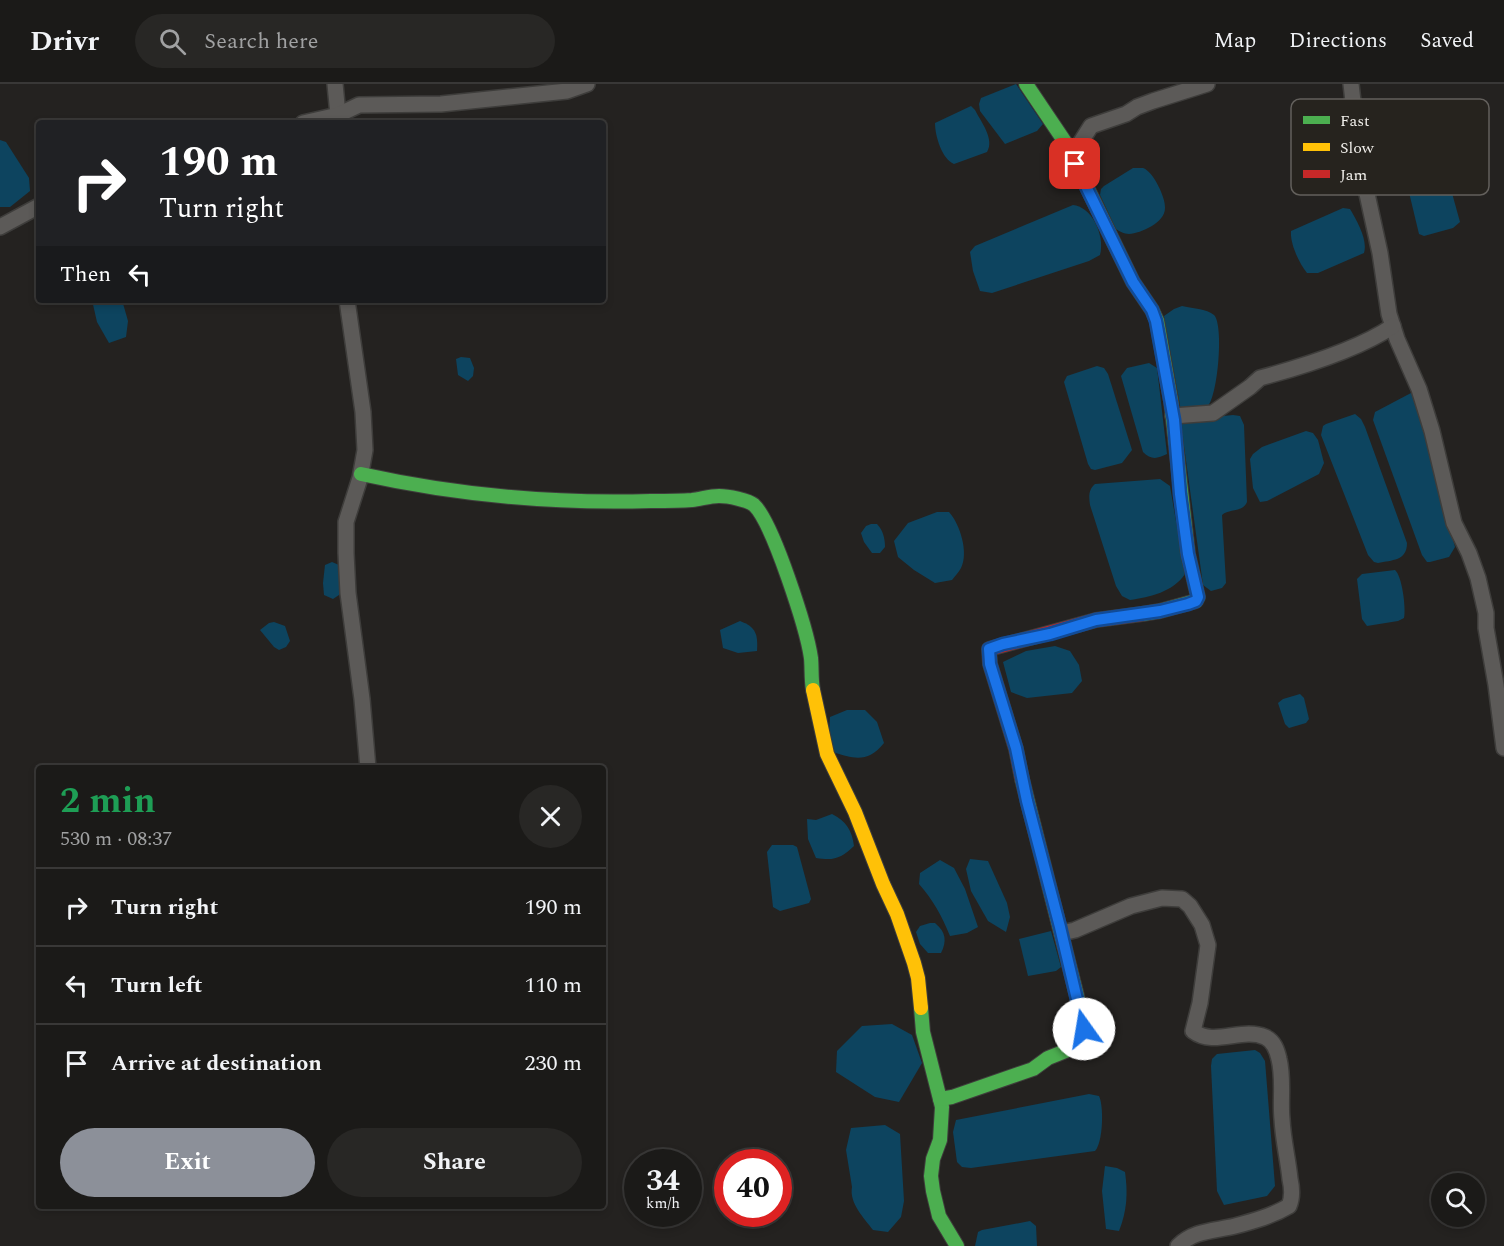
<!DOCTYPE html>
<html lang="en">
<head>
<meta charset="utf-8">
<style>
  body { margin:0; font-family:Spectral,serif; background:#282725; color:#f1f3f6; height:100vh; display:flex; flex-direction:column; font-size:22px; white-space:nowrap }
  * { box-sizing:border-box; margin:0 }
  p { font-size:20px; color:#a0a1a2 }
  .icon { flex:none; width:33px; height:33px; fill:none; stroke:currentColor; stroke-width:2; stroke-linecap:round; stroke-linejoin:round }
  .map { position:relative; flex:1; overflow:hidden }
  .details { position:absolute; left:36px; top:681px; width:570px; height:444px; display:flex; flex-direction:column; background:#1b1a18; border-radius:6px; box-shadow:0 3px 9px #0003,0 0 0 2px #393837 }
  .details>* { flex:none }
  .banner { position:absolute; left:36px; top:36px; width:570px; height:183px; border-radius:6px; box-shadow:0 3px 9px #0003,0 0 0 2px #393837; background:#202124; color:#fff; overflow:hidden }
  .tools { position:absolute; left:1431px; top:1089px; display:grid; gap:12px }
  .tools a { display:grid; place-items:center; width:54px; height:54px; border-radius:50%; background:#1b1a18; box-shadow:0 3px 9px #0003,0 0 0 2px #393837; font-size:30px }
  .speed { position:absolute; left:624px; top:1065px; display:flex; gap:12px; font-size:30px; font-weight:700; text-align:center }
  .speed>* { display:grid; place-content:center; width:78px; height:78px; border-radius:50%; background:#1b1a18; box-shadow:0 3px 9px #0003,0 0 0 2px #393837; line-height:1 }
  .speed small { font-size:15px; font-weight:400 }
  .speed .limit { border:9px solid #d22; background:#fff; color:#111 }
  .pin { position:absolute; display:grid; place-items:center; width:51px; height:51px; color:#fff; margin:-26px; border-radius:12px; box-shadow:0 3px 9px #0006 }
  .me { position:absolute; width:66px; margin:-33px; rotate:347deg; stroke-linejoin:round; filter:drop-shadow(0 0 4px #0008) }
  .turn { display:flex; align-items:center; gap:21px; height:126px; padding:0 24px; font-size:27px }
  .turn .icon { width:78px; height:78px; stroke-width:2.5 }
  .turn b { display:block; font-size:42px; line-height:51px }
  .then { display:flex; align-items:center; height:57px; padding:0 24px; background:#0003; gap:12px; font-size:22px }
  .round { display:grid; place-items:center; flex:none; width:63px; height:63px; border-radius:32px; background:#282725 }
  .headline { display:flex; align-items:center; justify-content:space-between; height:102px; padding:0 24px }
  h1 { font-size:36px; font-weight:700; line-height:45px; color:#1e9e55 }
  .cta { display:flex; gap:12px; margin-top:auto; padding:12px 24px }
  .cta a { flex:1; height:69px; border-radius:36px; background:#8c9099; color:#fff; font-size:24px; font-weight:700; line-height:69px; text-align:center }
  .cta a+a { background:#282725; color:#f1f3f6 }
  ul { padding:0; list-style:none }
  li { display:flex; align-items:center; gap:18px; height:78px; padding:0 24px; border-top:2px solid #393837 }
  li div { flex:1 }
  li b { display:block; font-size:22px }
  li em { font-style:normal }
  header { display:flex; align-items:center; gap:36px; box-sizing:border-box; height:84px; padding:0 30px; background:#1b1a18; border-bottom:2px solid #393837 }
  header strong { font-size:28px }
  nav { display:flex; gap:33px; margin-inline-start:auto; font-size:21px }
  .search { width:420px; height:54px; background:#282725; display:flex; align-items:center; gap:15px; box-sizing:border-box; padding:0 21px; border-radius:33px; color:#a0a1a2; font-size:22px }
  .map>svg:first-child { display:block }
  .water { fill:#0d445f }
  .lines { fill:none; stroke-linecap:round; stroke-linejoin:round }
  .street-casing { stroke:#3e3d3b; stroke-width:18 }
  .fast-casing { stroke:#3e3d3b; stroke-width:16 }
  .slow-casing { stroke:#3e3d3b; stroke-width:16 }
  .jam-casing { stroke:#3e3d3b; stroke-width:16 }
  .street { stroke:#5c5a58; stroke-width:15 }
  .fast { stroke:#4caf50; stroke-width:14 }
  .slow { stroke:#ffc107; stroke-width:14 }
  .jam { stroke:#c62828; stroke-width:14 }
  .route-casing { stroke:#114b97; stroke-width:15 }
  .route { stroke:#1a73e8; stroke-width:10 }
  .key { fill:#26231e; stroke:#63605c; stroke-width:1.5 }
  .key-label { font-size:16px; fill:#f1efeb }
</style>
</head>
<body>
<header>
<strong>Drivr</strong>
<div class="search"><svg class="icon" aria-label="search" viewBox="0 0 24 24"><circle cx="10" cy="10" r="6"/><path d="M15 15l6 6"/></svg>Search here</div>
<nav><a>Map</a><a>Directions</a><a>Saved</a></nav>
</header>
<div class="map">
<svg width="1504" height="1162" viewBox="0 0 1504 1162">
  <rect width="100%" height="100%" fill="#242220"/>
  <g class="water">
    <polygon points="1016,0 1043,40 1037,47 1005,60 980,27 979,20 981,14"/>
    <path d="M 971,22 L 975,26 C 981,38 995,55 987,68 L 954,80 C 942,75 935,52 935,39 Z"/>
    <polygon points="0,56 6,58 29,94 30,107 10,123 0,123"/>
    <path d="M 1133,84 C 1135,84 1141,84 1143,84 C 1153,87 1166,114 1165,124 C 1165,139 1141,149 1129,150 C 1124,150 1119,147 1116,145 L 1100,111 L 1101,105 L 1104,102 Z"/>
    <polygon points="1440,84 1447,91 1460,138 1453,144 1424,152 1419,150 1407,100 1410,94"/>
    <path d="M 1073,121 C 1093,123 1105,153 1100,171 L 1089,177 L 992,209 L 980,207 L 973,187 L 970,168 L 975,162 Z"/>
    <path d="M 1343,124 L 1350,125 C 1357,137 1368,156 1364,169 L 1318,189 L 1307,189 C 1299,179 1290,160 1291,147 Z"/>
    <polygon points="92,216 122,216 128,237 126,253 109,259 97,238"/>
    <path d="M 1182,222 C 1191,224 1207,225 1214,231 C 1224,241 1218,311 1208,322 C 1202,328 1189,326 1181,327 L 1164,232 L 1174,225 Z"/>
    <polygon points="461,273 470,274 474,284 473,292 468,297 458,291 456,275"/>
    <path d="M 1149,279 L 1157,284 L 1167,370 C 1157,375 1151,376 1143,368 L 1121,292 L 1127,284 Z"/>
    <polygon points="1097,282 1104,284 1108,290 1132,366 1122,379 1095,386 1091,385 1088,380 1064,298 1067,292"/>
    <polygon points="1411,309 1416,313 1455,463 1449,473 1430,478 1427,478 1422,471 1373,336 1375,328"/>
    <path d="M 1355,330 L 1361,335 L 1365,343 L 1407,459 C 1407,477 1392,476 1378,479 L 1374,478 L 1368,471 L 1321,351 L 1323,342 L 1326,340 Z"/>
    <path d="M 1233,331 L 1240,332 L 1244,341 L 1247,418 C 1242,429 1230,424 1222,431 L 1226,499 L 1222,504 L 1211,507 L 1203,501 L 1181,340 L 1194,335 Z"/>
    <polygon points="1306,347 1313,349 1318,356 1324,379 1319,390 1267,417 1260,418 1253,404 1250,375 1253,370 1262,363"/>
    <path d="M 1160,395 L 1170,402 L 1185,490 C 1173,508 1150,513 1130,516 L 1122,512 L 1116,502 L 1090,421 C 1089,413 1088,406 1095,400 Z"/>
    <path d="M 937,428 L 949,428 C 960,440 969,469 961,484 C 959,488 955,492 952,496 L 935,499 L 914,486 L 898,473 L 894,457 L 908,439 Z"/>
    <path d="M 871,440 L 877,440 C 883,446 885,455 885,463 L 880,469 L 872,469 L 864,458 L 861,449 L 866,442 Z"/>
    <polygon points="332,478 339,481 339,511 333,515 324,511 323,499 325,481"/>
    <path d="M 1395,486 C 1402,492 1406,523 1404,534 L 1398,537 L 1367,542 L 1362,535 L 1357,495 L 1362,490 Z"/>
    <path d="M 740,537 C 756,543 758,550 757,567 L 738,569 L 723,564 L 720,546 Z"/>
    <polygon points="274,538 285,542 290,557 286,563 279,566 274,563 260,546 269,539"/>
    <polygon points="1055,562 1070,567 1079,581 1082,597 1072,609 1027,614 1011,608 1003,578 1026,567"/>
    <polygon points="1300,610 1304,614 1309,635 1306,639 1289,644 1285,640 1278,619 1283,615"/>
    <path d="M 847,626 L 865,626 L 877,638 L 884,659 C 868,679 854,675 833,668 L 829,648 L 830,633 Z"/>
    <path d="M 832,730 C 846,737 852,746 854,762 C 841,774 835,777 816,774 L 808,755 L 807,735 L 816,736 Z"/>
    <polygon points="772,761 793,761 797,763 811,815 809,819 780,827 773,823 767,768"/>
    <polygon points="970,775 988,777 1007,819 1010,833 1006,848 988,837 971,807 966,785"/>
    <path d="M 940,776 L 954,784 L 965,805 L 978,843 L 967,849 L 950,852 C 942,832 933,816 919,800 L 920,789 Z"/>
    <path d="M 930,839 L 935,839 C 946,848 947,857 941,869 L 928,869 L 920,860 L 916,848 L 920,842 Z"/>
    <polygon points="1051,847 1061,883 1056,887 1028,892 1019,855"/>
    <polygon points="892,940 912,951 922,979 899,1018 875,1013 836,988 837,967 862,942"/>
    <polygon points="1255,966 1260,969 1265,977 1275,1102 1267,1112 1224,1121 1217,1107 1211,982 1212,975 1217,970"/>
    <path d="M 1089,1010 L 1099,1012 C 1104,1022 1103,1059 1095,1067 L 971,1084 L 962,1083 L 957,1078 L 953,1048 L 956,1036 Z"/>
    <path d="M 885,1041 L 900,1050 L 904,1117 L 901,1133 L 888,1148 L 873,1146 C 864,1134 849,1119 852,1103 L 846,1066 L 851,1044 Z"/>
    <path d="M 1105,1082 L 1117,1084 L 1125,1088 C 1128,1109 1127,1127 1119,1147 L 1106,1145 L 1102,1107 Z"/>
    <polygon points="1030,1137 1036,1142 1037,1162 975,1162 978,1148 982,1146"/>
  </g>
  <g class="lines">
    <defs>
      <g id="street">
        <polyline points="335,0 338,31"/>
        <polyline points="1351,0 1360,78 1380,169 1389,230 1397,255 1419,305 1432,347 1454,439 1469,469 1478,494 1486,529 1486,544 1496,601 1504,664"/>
        <polyline points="303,39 338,31 359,21 441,20 567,7 587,0"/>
        <polyline points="1072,72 1091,42 1126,30 1137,23 1153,17 1207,0"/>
        <polyline points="0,143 39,122"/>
        <polyline points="347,216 363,328 365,366 360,394 346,438 346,469 348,509 362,615 368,684"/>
        <path d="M 1173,332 L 1213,329 L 1250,303 L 1260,294 C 1301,283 1358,266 1393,242"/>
        <path d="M 1062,849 L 1075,846 L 1131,822 L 1162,814 L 1182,815 L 1190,822 L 1202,841 L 1208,861 L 1200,919 L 1193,947 C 1214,963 1242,943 1265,953 C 1274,957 1277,966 1279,975 C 1284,995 1280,1016 1282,1035 C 1283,1056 1288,1075 1290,1095 C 1292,1104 1293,1113 1289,1122 C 1272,1132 1254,1137 1235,1142 C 1215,1147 1194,1146 1178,1162"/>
      </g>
      <g id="fast">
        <polyline points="1026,0 1065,58 1133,198 1152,226 1157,237 1171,317 1188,470 1198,513 1196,517 1160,527 1142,530"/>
        <path d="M 361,390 C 456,411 554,420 651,417 C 665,417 679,417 692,416 C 701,415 710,412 719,412 C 728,412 748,416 754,421 C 773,439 807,546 811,574 C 812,585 811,595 813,606"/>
        <polyline points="921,924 923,948 942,1023 940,1056 933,1075 931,1092 933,1107 939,1132 957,1162"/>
        <polyline points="940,1015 952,1013 1033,985 1048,974 1073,964 1082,955 1084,949 1082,932 1022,695"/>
      </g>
      <polyline id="slow" points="813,606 827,670 855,728 883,800 897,830 914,879 918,894 921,924"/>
      <polyline id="jam" points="1022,695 1016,665 990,580 989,565 1096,536 1142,530"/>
    </defs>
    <use href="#street" class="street-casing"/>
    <use href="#fast" class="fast-casing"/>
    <use href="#slow" class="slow-casing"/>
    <use href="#jam" class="jam-casing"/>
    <use href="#street" class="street"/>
    <use href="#fast" class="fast"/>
    <use href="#slow" class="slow"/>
    <use href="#jam" class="jam"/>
  </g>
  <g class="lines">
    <defs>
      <polyline id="route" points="1075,80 1133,198 1152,226 1156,237 1174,336 1180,410 1188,470 1198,513 1196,517 1188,520 1160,527 1096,536 1050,550 1003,560 989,565 990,580 1016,664 1027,717 1060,843 1084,945"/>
    </defs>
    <use href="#route" class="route-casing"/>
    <use href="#route" class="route"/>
  </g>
  <rect x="1291" y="15" width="198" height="96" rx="9" class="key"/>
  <rect x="1303" y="32" width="27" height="8" fill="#4caf50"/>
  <rect x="1303" y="59" width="27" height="8" fill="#ffc107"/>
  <rect x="1303" y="86" width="27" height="8" fill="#c62828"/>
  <g class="key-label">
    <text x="1340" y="42">Fast</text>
    <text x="1340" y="69">Slow</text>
    <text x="1340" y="96">Jam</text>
  </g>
</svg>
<div class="tools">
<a><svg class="icon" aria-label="search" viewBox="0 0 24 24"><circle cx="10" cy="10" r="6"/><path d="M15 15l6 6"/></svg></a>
</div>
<div class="speed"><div>34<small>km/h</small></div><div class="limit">40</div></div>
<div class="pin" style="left:1075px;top:80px;background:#d93025"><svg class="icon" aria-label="arrive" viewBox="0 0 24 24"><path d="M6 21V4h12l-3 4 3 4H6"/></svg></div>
<svg class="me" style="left:1084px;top:945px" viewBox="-20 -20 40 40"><circle r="19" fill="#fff"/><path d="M0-13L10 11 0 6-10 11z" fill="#1a73e8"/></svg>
<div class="banner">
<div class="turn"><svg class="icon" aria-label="right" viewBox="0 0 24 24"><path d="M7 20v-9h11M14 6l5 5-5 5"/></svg><div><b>190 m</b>Turn right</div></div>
<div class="then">Then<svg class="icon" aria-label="left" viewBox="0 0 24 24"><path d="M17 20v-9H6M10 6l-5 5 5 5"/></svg></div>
</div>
<section class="details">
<div class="headline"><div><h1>2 min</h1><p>530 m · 08:37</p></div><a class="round"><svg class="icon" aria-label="close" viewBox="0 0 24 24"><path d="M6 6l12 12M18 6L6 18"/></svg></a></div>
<ul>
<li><svg class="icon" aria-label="right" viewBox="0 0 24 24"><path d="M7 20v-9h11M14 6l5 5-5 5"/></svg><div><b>Turn right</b></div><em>190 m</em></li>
<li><svg class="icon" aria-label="left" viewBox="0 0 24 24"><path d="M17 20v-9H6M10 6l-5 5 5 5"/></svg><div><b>Turn left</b></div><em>110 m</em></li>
<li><svg class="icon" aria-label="arrive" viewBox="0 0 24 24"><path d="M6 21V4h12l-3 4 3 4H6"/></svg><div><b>Arrive at destination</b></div><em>230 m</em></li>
</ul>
<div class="cta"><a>Exit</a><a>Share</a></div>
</section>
</div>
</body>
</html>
